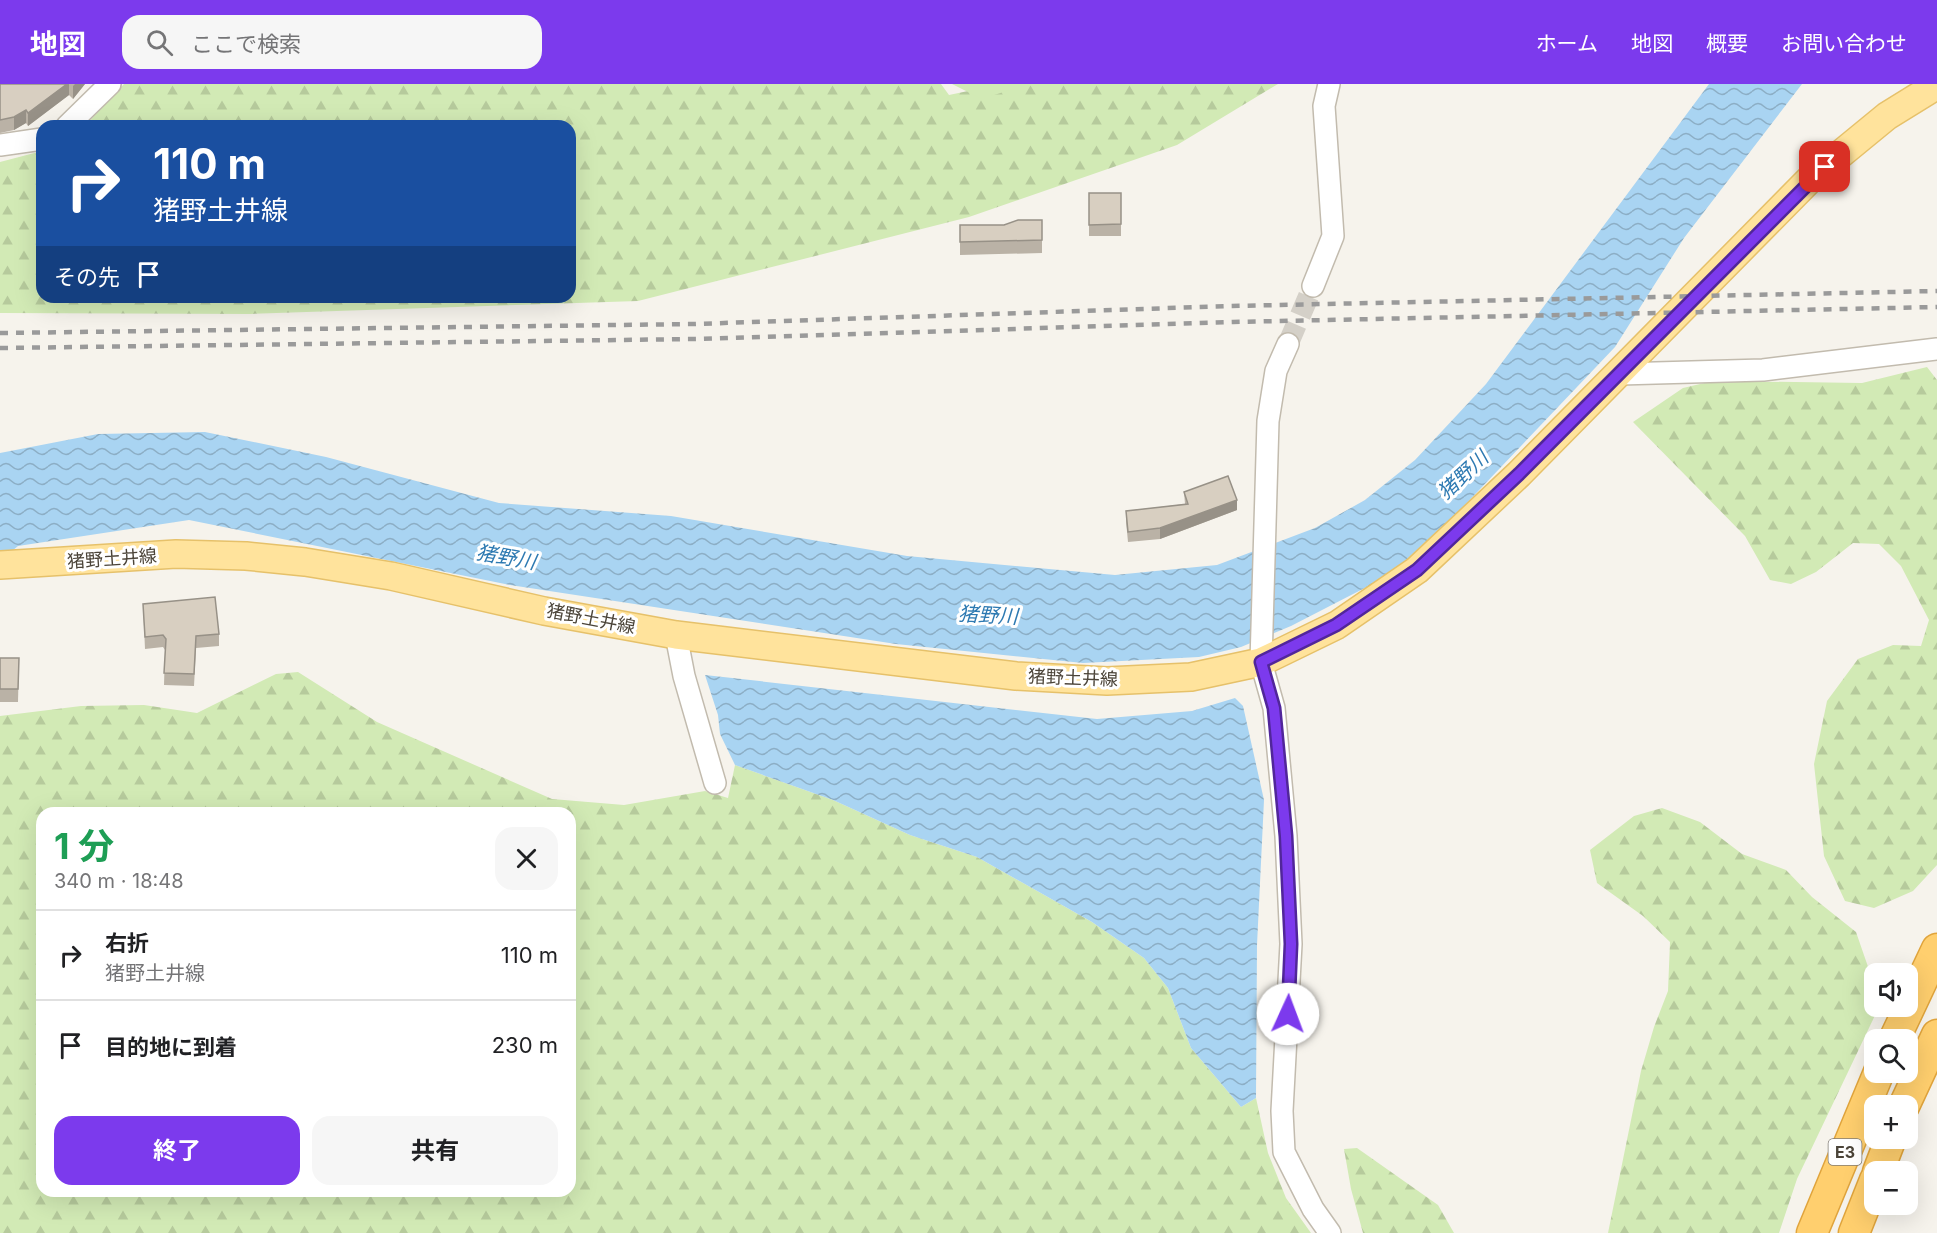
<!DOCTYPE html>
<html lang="ja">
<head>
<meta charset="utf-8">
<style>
  body { margin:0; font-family:Inter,"Noto Sans JP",sans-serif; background:#f6f6f6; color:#202124; height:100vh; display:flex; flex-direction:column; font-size:22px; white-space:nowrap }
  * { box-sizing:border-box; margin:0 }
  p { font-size:20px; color:#757577 }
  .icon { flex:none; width:33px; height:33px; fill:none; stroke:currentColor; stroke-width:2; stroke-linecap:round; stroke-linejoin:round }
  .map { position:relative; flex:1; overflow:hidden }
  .drawer { position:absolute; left:36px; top:723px; width:540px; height:390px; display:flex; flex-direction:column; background:#fff; border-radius:18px; box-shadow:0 6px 24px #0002 }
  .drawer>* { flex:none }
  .hud { position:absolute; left:36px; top:36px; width:540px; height:183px; border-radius:18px; box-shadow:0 6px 24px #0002; background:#1a4fa0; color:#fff; overflow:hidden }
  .buttons { position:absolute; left:1864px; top:879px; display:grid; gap:12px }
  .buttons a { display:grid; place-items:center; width:54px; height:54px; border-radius:12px; background:#fff; box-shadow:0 6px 24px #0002; font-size:30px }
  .pin { position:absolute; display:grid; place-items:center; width:51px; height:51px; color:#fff; margin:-26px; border-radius:12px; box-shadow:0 3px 9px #0006 }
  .me { position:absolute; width:66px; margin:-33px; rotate:2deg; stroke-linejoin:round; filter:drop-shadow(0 0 4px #0008) }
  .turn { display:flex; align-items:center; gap:21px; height:126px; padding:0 18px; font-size:27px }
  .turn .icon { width:78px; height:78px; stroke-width:2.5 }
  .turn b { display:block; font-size:42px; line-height:51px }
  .then { display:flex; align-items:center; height:57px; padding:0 18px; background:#0003; gap:12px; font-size:22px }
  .round { display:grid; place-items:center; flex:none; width:63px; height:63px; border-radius:18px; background:#f6f6f6 }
  .head { display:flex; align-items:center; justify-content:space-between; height:102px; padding:0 18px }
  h1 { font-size:36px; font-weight:700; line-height:45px; color:#1e9e55 }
  .cta { display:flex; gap:12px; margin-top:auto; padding:12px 18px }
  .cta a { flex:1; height:69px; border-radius:18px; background:#7c3aed; color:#fff; font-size:24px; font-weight:700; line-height:69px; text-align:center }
  .cta a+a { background:#f6f6f6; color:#202124 }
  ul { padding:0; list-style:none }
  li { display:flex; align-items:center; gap:18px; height:90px; padding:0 18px; border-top:2px solid #e0e0e0 }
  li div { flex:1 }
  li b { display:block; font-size:22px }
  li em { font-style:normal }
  header { display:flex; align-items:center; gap:36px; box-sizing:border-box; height:84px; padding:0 30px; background:#7c3aed; color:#fff }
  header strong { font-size:28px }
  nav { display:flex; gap:33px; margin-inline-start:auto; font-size:21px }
  .search { width:420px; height:54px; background:#f6f6f6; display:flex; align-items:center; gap:15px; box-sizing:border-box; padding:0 21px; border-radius:18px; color:#757577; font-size:22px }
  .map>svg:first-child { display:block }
  .forest { fill:url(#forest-firs); fill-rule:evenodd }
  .green { fill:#d2eab5 }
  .water { fill:url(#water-waves) }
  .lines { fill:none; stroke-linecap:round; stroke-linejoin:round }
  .minor-tunnel { stroke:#d4d0c8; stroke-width:21; stroke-dasharray:21 10; stroke-linecap:butt }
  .minor-casing { stroke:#c2bbae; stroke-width:24 }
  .major-casing { stroke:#e6c16a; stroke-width:30 }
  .highway-casing { stroke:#e0a43c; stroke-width:33 }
  .minor { stroke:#fff; stroke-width:21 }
  .major { stroke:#ffe39c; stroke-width:27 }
  .highway { stroke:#ffcf6e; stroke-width:30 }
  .rail { stroke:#9a9a9a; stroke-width:4.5; stroke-dasharray:8 8; stroke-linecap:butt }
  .wall { fill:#bab2a6 }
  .shaded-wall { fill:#979187 }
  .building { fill:#d8cfc1; stroke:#979187; stroke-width:1.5 }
  .route-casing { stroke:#51269a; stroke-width:15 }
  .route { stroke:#7c3aed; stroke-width:10 }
  .labels { text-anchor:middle; stroke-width:6; stroke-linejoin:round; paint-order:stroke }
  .shield { fill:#fff; stroke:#817c74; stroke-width:1.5 }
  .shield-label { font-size:16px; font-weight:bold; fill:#4b4439 }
  .street-label { font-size:18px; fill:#4b4439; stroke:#fff }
  .water-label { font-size:20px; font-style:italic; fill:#2e7ab2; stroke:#fff }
</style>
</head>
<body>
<header>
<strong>地図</strong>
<div class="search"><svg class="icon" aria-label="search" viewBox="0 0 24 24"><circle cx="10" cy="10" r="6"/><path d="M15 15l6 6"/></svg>ここで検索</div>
<nav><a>ホーム</a><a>地図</a><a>概要</a><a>お問い合わせ</a></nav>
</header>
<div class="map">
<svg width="1937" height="1149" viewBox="0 0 1937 1149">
  <defs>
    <pattern id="forest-firs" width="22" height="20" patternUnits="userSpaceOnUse" patternTransform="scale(1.5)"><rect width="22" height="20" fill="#d2eab5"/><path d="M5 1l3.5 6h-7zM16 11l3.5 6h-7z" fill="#b6ca9c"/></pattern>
    <pattern id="water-waves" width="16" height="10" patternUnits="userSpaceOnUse" patternTransform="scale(1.5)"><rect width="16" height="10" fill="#a9d4f2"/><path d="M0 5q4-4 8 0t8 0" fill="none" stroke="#8caec5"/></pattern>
  </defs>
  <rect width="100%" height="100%" fill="#f6f3ec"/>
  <g class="forest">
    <polygon points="124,0 941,0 949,11 1001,0 1278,0 1177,61 969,133 638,217 250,230 0,229 0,78 42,67 42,213 570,213 570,42 85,42"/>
    <polygon points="1927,283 1937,296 1937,781 1913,807 1874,824 1845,817 1824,772 1814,680 1827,617 1858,575 1893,561 1921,562 1929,536 1901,482 1879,460 1853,459 1816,488 1791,500 1770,496 1745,452 1633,338 1683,304 1713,297 1862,299"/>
    <path d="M 298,588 L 377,638 L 552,715 L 624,721 L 705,707 L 728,714 L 735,681 L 833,716 L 910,751 L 977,773 L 1092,838 L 1144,874 L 1168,904 L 1191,964 L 1241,1023 L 1256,1014 L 1268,1069 L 1286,1114 L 1311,1149 L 0,1149 L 0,632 L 81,622 L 144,621 L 197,629 L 276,590 ZM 42,729 L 570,729 L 570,1107 L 42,1107 Z"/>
    <polygon points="1662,724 1700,738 1742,770 1786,786 1812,813 1856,848 1875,903 1875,922 1879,923 1797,1095 1779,1149 1608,1149 1641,987 1654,943 1668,907 1670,858 1643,832 1597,799 1590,766 1634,732"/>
    <polygon points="1357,1064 1438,1121 1454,1149 1363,1149 1351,1105 1344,1065"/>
  </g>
  <polygon class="green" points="952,0 1028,0 982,15"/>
  <g class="water">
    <polygon points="1709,0 1802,0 1684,154 1615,263 1462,424 1390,491 1291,542 1241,563 1199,573 1083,579 896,560 510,501 189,436 18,462 0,477 0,369 98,350 205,348 326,373 499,419 671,432 907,472 1115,491 1217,481 1315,444 1365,416 1415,376 1486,300"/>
    <polygon points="705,591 1097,635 1192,627 1235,614 1243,622 1264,716 1257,861 1256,1014 1241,1023 1191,964 1168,904 1144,874 1092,838 977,773 910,751 833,716 735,681 720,650 718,631"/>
  </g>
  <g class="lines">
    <polyline class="minor-tunnel" points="1288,260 1313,202"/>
    <defs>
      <g id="minor">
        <polyline points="67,42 110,0"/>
        <polyline points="0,61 42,55"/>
        <polyline points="1313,202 1333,152 1324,22 1329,0"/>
        <polyline points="1288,260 1276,287 1268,337 1261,578 1274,624 1286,752 1291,860 1282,1027 1284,1068 1313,1125 1330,1149"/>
        <polyline points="1620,290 1763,286 1937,265"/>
        <polyline points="676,551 684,592 715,699"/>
      </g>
      <polyline id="major" points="0,481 176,470 246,472 305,478 391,492 544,527 676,551 1016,592 1107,597 1191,593 1261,578 1337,541 1417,486 1519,390 1809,96 1887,32 1937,1"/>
      <g id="highway">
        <polyline points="1894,956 1937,865"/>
        <polyline points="1904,1022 1937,951"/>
        <polyline points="1878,1088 1891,1054"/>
        <polyline points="1812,1149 1879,988"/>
        <polyline points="1854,1149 1875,1096"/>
      </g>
    </defs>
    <use href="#minor" class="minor-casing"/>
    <use href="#major" class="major-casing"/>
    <use href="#highway" class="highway-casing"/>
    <use href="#minor" class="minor"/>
    <use href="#major" class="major"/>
    <use href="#highway" class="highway"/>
    <g class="rail">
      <polyline points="0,249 694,240 1231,222 1937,207"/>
      <polyline points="0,264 696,255 1233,238 1937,223"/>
    </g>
  </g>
  <g class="wall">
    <polygon points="0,0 85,0 73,15 69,11 28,42 26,39 14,46 0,49"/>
    <rect x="1089" y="109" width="32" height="43"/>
    <polygon points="1042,136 1042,169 960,171 960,141 1004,141"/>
    <polygon points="1184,408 1237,426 1160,455 1128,458 1126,437 1126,427 1185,420"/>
    <polygon points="143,520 219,550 219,562 196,564 194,602 164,601 165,566 163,563 145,565"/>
    <polygon points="0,574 19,574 18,618 0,618"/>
  </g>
  <g class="shaded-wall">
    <polygon points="67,0 69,0 69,11 28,42 28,29"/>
    <polygon points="75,0 85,0 73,15 73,2"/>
    <polygon points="26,26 26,39 14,46 14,33"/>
    <polygon points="1237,416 1237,426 1160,455 1160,444"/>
  </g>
  <g class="building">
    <polygon points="0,0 67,0 28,29 26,26 14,33 0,36"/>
    <polygon points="1089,109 1121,109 1121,140 1089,141"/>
    <polygon points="1018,136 1042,136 1042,156 960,158 960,141 1004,141"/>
    <polygon points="1228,392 1237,416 1160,444 1128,448 1126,427 1188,420 1184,408"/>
    <polygon points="215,513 219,550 196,552 194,590 164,589 166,555 163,551 145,553 143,520"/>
    <polygon points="0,574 19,574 18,605 0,605"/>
  </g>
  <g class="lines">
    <defs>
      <polyline id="route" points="1288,930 1291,860 1286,752 1274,624 1261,578 1336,541 1417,486 1519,390 1825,83"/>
    </defs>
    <use href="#route" class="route-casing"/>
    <use href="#route" class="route"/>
  </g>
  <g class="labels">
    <rect class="shield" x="1828.5" y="1055" width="33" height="26" rx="4.5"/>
    <g class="shield-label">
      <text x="1845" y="1074">E3</text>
    </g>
    <g class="street-label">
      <text transform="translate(112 475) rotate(-4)" y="6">猪野土井線</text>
      <text transform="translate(591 535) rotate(11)" y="6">猪野土井線</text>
      <text transform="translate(1073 594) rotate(2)" y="6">猪野土井線</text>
    </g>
    <g class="water-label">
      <text transform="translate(1463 391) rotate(-43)" y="7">猪野川</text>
      <text transform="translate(506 473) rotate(10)" y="7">猪野川</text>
      <text transform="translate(988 531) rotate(3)" y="7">猪野川</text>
    </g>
  </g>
</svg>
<div class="buttons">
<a><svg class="icon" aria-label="sound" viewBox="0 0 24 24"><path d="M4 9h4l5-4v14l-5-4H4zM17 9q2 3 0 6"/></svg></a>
<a><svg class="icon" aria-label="search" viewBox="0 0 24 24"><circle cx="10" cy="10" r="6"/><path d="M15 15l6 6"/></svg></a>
<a>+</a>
<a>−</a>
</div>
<div class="pin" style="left:1825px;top:83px;background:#d93025"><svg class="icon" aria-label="arrive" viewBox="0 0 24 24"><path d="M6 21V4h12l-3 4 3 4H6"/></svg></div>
<svg class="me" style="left:1288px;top:930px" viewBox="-20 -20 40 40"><circle r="19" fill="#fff"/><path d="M0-13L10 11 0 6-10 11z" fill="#7c3aed"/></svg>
<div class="hud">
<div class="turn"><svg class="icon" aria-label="right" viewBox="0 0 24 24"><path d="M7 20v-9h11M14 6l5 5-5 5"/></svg><div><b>110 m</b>猪野土井線</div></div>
<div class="then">その先<svg class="icon" aria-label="arrive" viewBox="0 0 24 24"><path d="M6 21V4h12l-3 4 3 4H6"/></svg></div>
</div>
<section class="drawer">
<div class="head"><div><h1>1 分</h1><p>340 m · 18:48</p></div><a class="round"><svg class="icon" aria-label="close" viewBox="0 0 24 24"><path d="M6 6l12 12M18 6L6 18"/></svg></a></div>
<ul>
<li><svg class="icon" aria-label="right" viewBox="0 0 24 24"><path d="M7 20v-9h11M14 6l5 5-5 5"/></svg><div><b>右折</b><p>猪野土井線</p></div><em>110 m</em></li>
<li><svg class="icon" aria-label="arrive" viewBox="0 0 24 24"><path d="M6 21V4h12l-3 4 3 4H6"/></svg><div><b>目的地に到着</b></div><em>230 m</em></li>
</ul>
<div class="cta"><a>終了</a><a>共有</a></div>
</section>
</div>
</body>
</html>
